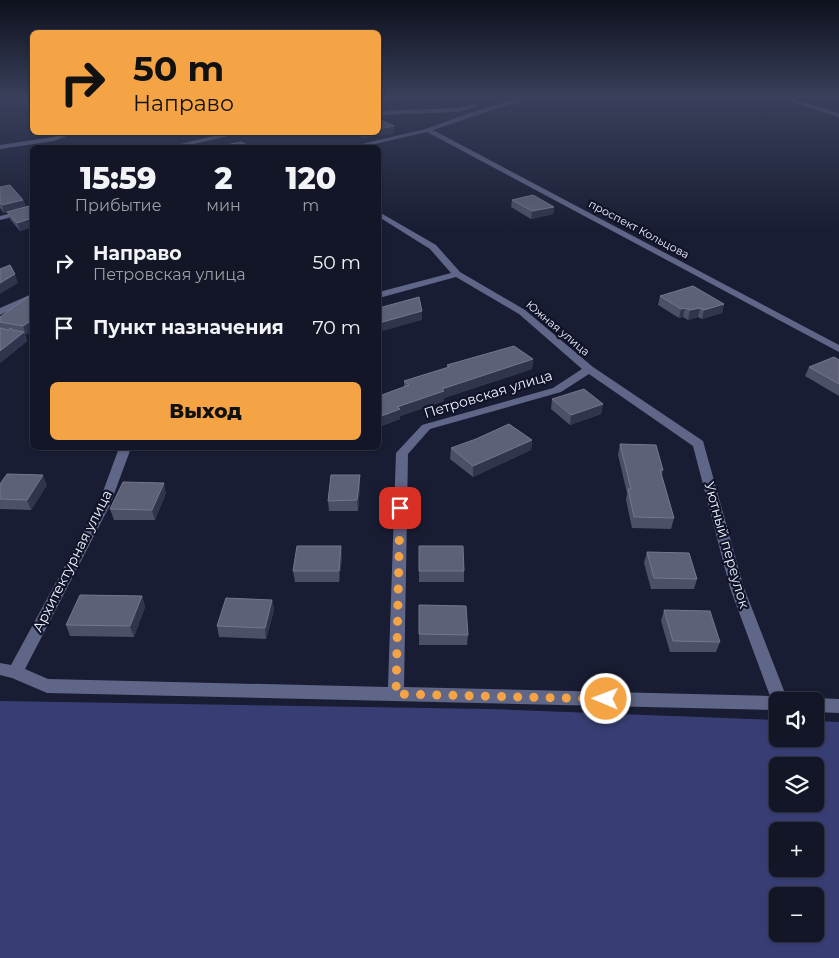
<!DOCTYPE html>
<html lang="ru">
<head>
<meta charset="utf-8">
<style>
  body { margin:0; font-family:Montserrat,sans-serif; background:#1c1f2e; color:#f1f3f6; height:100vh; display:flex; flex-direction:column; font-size:19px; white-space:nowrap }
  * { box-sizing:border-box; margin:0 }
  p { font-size:16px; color:#9d9fa7 }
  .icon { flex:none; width:28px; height:28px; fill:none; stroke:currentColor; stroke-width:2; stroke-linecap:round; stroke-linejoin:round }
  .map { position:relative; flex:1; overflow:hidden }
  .details { position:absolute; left:30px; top:145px; width:351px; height:305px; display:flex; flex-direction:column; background:#131626; border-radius:8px; box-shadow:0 1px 4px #0004,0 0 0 1px #323543 }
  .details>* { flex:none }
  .top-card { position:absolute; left:30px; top:30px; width:351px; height:105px; border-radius:8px; box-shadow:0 1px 4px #0004,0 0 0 1px #323543; background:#f4a345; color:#111; overflow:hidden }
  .buttons { position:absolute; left:769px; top:692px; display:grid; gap:10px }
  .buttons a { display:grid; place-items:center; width:55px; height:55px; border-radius:8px; background:#131626; box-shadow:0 1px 4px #0004,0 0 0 1px #323543; font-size:25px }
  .pin { position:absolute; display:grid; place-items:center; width:42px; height:42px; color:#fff; margin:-21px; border-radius:10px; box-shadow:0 2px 8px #0006 }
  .me { position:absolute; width:55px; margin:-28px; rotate:271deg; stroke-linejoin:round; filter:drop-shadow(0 0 4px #0008) }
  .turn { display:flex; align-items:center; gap:18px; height:105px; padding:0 20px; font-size:22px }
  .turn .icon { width:65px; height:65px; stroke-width:2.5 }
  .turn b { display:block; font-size:35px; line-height:42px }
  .eta { display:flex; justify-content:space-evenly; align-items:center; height:85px; text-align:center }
  .eta b { font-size:30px; font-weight:800; line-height:35px }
  .cta { display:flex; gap:10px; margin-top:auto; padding:10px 20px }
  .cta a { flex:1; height:58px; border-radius:8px; background:#f4a345; color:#111; font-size:20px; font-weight:800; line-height:58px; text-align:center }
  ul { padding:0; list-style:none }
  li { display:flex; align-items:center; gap:15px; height:65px; padding:0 20px }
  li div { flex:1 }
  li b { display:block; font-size:19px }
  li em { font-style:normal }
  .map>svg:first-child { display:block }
  .green { fill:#383e73; fill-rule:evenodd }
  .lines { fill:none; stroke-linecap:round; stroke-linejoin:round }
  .minor { fill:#606688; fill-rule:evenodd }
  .wall { fill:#4b4f68 }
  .shaded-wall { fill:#30344c }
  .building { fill:#5d6178; stroke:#74778d }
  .route { stroke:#f4a345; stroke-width:9; stroke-dasharray:0 16.2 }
  .labels { text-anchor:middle; stroke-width:4.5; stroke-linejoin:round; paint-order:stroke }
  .far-street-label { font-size:11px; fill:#eef1fe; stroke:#111329 }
  .street-label { font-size:14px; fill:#eef1fe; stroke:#111329 }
</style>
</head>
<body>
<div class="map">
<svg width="839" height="958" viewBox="0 0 839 958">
  <rect width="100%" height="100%" fill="#191d33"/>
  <g class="green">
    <polygon points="0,96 32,96 32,112 22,102 0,104"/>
    <path d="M 0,701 L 489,709 L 777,720 L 778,739 L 815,739 L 815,721 L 839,722 L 839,958 L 0,958 ZM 778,766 L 815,766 L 815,804 L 778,804 ZM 778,831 L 815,831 L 815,869 L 778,869 ZM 778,896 L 815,896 L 815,934 L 778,934 Z"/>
  </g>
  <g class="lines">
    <g class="minor">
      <polygon points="527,96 535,96 433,130 839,345 839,352 427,132 358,148 344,148 426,129 472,112"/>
      <polygon points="774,96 782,96 839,113 839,117"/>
      <polygon points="474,104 476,107 458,112 379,115 379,111 458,108"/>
      <polygon points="67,132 77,132 54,141 0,149 0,145 53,137"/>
      <polygon points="231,132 245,132 177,148 163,148"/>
      <polygon points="32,208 32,212 0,220 0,216"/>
      <path d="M 379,212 L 436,245 L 460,272 L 525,310 L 593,367 L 703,441 L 744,588 L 788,701 L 778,701 L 778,710 L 47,693 L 12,678 L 0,675 L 0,663 L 11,665 L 98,505 L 119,448 L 131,448 L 110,505 L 25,669 L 48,679 L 388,687 L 396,453 L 422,425 L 553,388 L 582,369 L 519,314 L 456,277 L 379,298 L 379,292 L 451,273 L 430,249 L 379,217 ZM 589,374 L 693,446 L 730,588 L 770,696 L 404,687 L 408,454 L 430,429 L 561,392 Z"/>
      <polygon points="32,294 32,300 0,315 0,308"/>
      <polygon points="815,698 839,699 839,713 815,712 815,701 809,701"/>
    </g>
  </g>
  <g class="wall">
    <polygon points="394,126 394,133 363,138 356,132 379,132"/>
    <polygon points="0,187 23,200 26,207 32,209 32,227 20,231 10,219 8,212 4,213 0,208"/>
    <polygon points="512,200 554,207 553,214 531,219 511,207"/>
    <polygon points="32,294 32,331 25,334 27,341 0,363 0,317"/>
    <polygon points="660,296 724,304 722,313 702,319 698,317 688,320 683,317 679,318 658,305"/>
    <polygon points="533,359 532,369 444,398 444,401 400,416 400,419 379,427 404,387 404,381 447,368 447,365"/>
    <polygon points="839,360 839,396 805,376 809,367"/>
    <polygon points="552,399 603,404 601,414 570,425 551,409"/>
    <polygon points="532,440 531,450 473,477 450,459 451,448"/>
    <polygon points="620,444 663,470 662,475 674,518 671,529 632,528 626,500 627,493 618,455"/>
    <polygon points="0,484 47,485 31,510 0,509"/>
    <polygon points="360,485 358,511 329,511 328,501"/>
    <polygon points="166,493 155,520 114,520 110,509"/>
    <polygon points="419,546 464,571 464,582 419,582"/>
    <polygon points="647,552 697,579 694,589 651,589 644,563"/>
    <polygon points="342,557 339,582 295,582 293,571"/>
    <polygon points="142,596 145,607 134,637 70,636 66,625"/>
    <polygon points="272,600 274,610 266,639 219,637 217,626"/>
    <polygon points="419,605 468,635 467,645 419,645"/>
    <polygon points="664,610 720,642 716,652 670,652 661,621"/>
  </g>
  <g class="shaded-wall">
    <polygon points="394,126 394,133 363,138 363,132 379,132 379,129"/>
    <polygon points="23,200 26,208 4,213 2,205"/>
    <polygon points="554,207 553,214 531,219 532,211"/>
    <polygon points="32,218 32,227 20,231 17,223"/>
    <polygon points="15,274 18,283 0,294 0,283"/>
    <polygon points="724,304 722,313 702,319 704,310"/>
    <polygon points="685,308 683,317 679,318 681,309"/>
    <polygon points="700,308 698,317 688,320 690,310"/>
    <polygon points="422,311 422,320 379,332 379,323"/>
    <polygon points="32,320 32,331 26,335 23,326"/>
    <polygon points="24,332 27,341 0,363 0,351"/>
    <polygon points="533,359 532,369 444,398 444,401 400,416 400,419 379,427 379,417 397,407 442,389"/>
    <polygon points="603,404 601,414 570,425 571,415"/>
    <polygon points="532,440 531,450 473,477 473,466"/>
    <polygon points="43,475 47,485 31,510 27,500"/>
    <polygon points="360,475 360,485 358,511 357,500"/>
    <polygon points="164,483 166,493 155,520 152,510"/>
    <polygon points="341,546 342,557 339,582 339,571"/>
    <polygon points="142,596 145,607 134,637 130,626"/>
    <polygon points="272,600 274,610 266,639 265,628"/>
  </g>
  <g class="building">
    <polygon points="379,119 394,126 379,129"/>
    <polygon points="242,142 251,148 208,148"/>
    <polygon points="10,185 23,200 2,205 0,203 0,187"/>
    <polygon points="533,195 554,207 532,211 512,200"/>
    <polygon points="29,206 32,209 32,218 17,223 7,212"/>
    <polygon points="10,265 15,274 0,283 0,269"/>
    <polygon points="693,286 724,304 704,310 700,308 690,310 685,308 681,309 660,296"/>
    <polygon points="32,294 32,320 23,326 0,322 0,317"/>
    <polygon points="419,297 422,311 379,323 379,308"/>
    <polygon points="0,328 8,330 11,328 13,330 24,332 0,351"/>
    <polygon points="514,346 533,359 442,389 444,391 397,407 400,409 379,417 379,396 409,385 404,381 449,367 447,365"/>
    <polygon points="834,357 839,360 839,384 809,367"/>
    <polygon points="584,389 603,404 571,415 552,399"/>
    <polygon points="509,424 532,440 473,466 451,448 476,439"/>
    <polygon points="620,444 656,445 663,470 660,470 674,518 634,517 628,489 631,489"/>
    <polygon points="7,474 43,475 27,500 0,499 0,484"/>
    <polygon points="331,475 360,475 357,500 328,501"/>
    <polygon points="123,482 164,483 152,510 110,509"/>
    <polygon points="297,546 341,546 339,571 293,571"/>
    <polygon points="419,546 463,546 464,571 419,571"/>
    <polygon points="647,552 689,553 697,579 654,578"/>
    <polygon points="80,595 142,596 130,626 66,625"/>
    <polygon points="226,598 272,600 265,628 217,626"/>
    <polygon points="419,605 466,606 468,635 419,634"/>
    <polygon points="664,610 710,611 720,642 673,641"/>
  </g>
  <linearGradient id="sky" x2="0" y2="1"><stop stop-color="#0e101c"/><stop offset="0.42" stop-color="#38405b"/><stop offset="1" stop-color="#38405b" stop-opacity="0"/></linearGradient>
  <rect width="839" height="230" fill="url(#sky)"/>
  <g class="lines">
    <polyline class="route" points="400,508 396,694 606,699"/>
  </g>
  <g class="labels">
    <g class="far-street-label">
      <text transform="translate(639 229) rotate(28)" y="4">проспект Кольцова</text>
      <text transform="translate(558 328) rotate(40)" y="4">Южная улица</text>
    </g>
    <g class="street-label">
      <text transform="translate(488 394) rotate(-17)" y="5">Петровская улица</text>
      <text transform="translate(727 545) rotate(74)" y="5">Уютный переулок</text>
      <text transform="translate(72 561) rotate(-63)" y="5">Архитектурная улица</text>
    </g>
  </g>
</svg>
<div class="buttons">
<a><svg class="icon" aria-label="sound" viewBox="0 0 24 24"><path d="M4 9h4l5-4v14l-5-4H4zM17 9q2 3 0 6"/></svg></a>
<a><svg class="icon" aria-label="layers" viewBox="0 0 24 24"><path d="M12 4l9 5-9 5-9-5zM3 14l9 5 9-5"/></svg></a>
<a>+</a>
<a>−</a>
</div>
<div class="pin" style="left:400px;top:508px;background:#d93025"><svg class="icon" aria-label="arrive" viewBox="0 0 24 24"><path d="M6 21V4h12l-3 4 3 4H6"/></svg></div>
<svg class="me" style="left:606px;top:699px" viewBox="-20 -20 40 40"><circle r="17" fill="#f4a345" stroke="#fff" stroke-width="3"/><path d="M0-11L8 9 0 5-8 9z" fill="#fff"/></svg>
<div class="top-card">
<div class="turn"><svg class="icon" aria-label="right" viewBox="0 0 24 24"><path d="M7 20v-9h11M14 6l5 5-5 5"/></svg><div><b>50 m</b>Направо</div></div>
</div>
<section class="details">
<div class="eta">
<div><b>15:59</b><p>Прибытие</p></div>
<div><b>2</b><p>мин</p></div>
<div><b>120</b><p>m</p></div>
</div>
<ul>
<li><svg class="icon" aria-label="right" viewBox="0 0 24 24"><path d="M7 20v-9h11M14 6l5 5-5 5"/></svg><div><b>Направо</b><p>Петровская улица</p></div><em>50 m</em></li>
<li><svg class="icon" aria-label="arrive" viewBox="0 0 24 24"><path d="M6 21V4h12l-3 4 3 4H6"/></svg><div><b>Пункт назначения</b></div><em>70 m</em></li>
</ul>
<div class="cta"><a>Выход</a></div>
</section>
</div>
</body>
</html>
